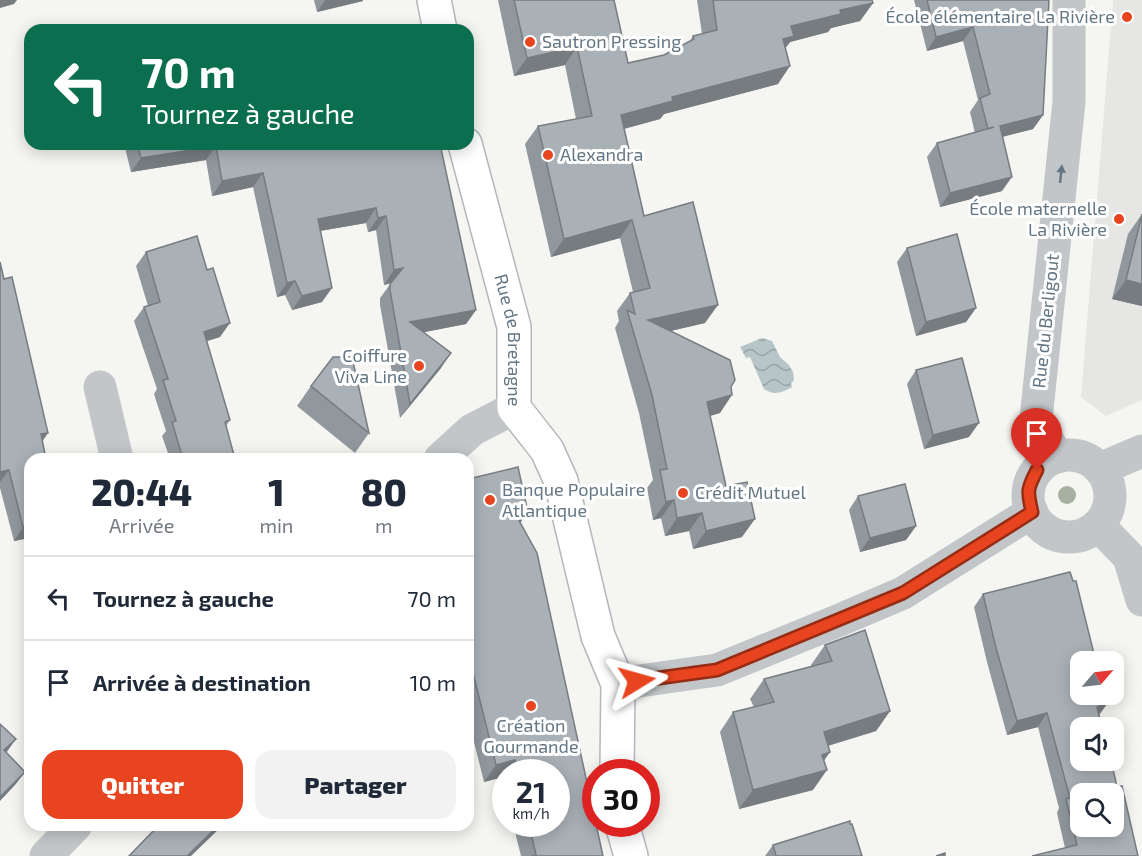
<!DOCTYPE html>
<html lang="fr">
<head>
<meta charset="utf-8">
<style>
  body { margin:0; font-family:"Exo 2",sans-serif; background:#f2f2f3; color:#1f2937; height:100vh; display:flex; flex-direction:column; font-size:22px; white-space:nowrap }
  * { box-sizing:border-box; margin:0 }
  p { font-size:20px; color:#747a83 }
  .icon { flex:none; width:33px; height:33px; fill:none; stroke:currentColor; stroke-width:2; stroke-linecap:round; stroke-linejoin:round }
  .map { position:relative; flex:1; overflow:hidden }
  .side { position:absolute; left:24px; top:453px; width:450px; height:378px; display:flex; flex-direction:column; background:#fff; border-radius:18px; box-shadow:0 3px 15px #0003 }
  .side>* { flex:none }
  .guide { position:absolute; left:24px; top:24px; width:450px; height:126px; border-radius:18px; box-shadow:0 3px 15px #0003; background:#0b6e4f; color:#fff; overflow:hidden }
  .needle { width:39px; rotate:62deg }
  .fabs { position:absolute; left:1070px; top:651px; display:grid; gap:12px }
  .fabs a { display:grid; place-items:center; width:54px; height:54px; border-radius:12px; background:#fff; box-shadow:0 3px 15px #0003; font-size:30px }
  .speed { position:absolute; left:492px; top:759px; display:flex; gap:12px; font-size:30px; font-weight:700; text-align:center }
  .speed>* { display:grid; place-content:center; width:78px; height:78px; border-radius:50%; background:#fff; box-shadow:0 3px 15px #0003; line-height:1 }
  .speed small { font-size:15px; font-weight:400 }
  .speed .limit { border:9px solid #d22; background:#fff; color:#111 }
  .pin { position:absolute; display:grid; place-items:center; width:51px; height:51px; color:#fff; margin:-62px -26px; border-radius:50% 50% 50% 0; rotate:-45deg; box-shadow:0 0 6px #0007 }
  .pin .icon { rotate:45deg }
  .me { position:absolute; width:66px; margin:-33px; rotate:82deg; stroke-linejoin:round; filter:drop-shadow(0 0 4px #0008) }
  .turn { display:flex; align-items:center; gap:21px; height:126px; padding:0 18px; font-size:27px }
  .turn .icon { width:78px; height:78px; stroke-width:2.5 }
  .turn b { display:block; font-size:42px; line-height:51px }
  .eta { display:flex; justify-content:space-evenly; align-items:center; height:102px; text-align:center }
  .eta b { font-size:36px; font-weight:800; line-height:42px }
  .cta { display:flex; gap:12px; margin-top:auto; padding:12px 18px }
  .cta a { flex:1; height:69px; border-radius:18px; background:#e8441f; color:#fff; font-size:24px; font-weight:800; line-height:69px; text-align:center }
  .cta a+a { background:#f2f2f3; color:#1f2937 }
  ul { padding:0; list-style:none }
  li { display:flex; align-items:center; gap:18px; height:84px; padding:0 18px; border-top:2px solid #e0e1e3 }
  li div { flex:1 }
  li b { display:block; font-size:22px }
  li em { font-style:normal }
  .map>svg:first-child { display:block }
  .built { fill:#e6e7e5 }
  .water { fill:url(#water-waves) }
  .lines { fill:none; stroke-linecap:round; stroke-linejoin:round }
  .major-casing { stroke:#b3b8bb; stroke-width:36 }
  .minor { stroke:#c2c6c9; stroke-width:33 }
  .major { stroke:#fff; stroke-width:33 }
  .tree { fill:#a7b1a2 }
  .wall { fill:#91989d }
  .shaded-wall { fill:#767c80 }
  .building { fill:#a9b1b7; stroke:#767c80; stroke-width:1.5; fill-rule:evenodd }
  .oneway { fill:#637683 }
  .route-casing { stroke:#972c14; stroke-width:15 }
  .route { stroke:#e8441f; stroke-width:10 }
  .poi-dot { fill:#e8441f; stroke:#fff; stroke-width:2 }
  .labels { text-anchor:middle; stroke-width:6; stroke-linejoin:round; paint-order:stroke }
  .poi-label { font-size:18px; fill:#637683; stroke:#fff; text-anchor:start }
  .street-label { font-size:18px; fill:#637683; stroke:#fff }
</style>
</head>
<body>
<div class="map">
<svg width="1142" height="856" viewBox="0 0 1142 856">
  <defs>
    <pattern id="water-waves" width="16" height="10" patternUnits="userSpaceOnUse" patternTransform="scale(1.5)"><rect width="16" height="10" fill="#b7c5c8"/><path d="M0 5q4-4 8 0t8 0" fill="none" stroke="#98a5a8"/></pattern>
  </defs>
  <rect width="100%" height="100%" fill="#f5f5f1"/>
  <polygon class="built" points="1113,0 1142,0 1142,400 1106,416 1081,397"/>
  <path class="water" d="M 762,338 L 772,341 L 780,357 L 789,365 L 793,372 L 794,380 L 791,383 L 792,387 C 782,393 774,396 764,389 L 750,357 L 746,358 L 740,347 Z"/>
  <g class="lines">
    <defs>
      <g id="major">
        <polyline points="434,0 440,30"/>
        <path id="s1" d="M 465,144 L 514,327 L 514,408 L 547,450 L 561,481 L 598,636 L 618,684 L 617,772"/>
        <polyline points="622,824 631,856"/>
      </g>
    </defs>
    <use href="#major" class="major-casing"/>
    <g class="minor">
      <polyline points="100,387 117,459"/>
      <circle cx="1069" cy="496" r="41"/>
      <polyline points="1057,457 1036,419 1069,102 1069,0"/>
      <polyline points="440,459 472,430 514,408"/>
      <polyline points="1100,469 1142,451"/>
      <polyline points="1098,525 1129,557 1142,600"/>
      <polyline points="618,684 717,670 835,622 903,593 1032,512"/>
      <polyline points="46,856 76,825"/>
    </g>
    <use href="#major" class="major"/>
  </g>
  <circle class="tree" cx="1067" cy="495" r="9"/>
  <g class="wall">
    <polygon points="314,0 363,0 363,1 317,12"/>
    <polygon points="498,0 614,0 628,63 664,55 689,42 693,36 702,34 697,0 872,0 873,3 860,21 831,28 828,32 790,42 785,48 778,84 664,114 660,119 624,129 644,216 705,323 670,331 731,387 720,413 710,416 726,486 742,537 693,549 689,531 665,536 661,518 653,520 647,488 653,480 639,413 615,328 619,321 617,311 630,293 633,292 620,238 551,257 525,144 538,126 576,119 565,65 514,76"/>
    <polygon points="914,0 1049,0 1043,115 1033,129 1002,137 1002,191 940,207 927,157 937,143 975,133 970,112 978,100 963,41 927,51"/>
    <polygon points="124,144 440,144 476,310 466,324 423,332 441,368 400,418 380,305 380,298 391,283 384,285 376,230 368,232 366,223 320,231 322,302 292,310 285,295 277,297 253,187 212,196 206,160 131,172"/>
    <polygon points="1142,214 1142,306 1112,299 1128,234"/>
    <polygon points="907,248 976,308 966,322 916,336 897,262"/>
    <polygon points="146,252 220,337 207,341 230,420 226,426 235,459 170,459 162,436 166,431 154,394 157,389 134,321 144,307 148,306 136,266"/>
    <polygon points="0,262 4,279 48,433 30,459 30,568 24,539 14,541 0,488"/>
    <polygon points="916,370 969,437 924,449 907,384"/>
    <polygon points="311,386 369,433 355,453 297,406"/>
    <polygon points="468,479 520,523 603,856 521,856 513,824 556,824 556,772 506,772 506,790 503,777 484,782 468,718"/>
    <polygon points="858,496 916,526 906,540 860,552 849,510"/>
    <polygon points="983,594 1099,715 1117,787 1138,856 1065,848 1057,813 1059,808 1038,727 1007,735 987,662 974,607"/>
    <polygon points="825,645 890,711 876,731 828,746 824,761 813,790 739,809 720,732 733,712 754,707 750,699 764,679 811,666 811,665"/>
    <polygon points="850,824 862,856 765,856 773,845"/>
    <polygon points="288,825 298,825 292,830"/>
  </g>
  <g class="shaded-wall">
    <polygon points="0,0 17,0 14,4 0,8"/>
    <polygon points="325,0 363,0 363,1 317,12"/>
    <polygon points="873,3 860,21 831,28 828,32 790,42 781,54 770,57 791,26 840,10"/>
    <polygon points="973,27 963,41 927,51 936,37"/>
    <polygon points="577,47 565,65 514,76 527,58"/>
    <polygon points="790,66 778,84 664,114 660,119 608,133 621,115 672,97"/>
    <polygon points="1043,115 1033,129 990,140 1000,126"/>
    <polygon points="216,146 206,160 131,172 141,158"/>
    <polygon points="263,173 253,187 212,196 222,181"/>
    <polygon points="1012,177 1002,191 940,207 950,193"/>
    <polygon points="376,208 366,223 308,233 318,219"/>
    <polygon points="386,216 376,230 368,232 378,218"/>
    <polygon points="632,220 620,238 551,257 564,239"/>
    <polygon points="403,268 393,282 384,285 394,270"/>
    <polygon points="1126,280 1142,284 1142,306 1112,299"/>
    <polygon points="295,281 285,295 277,297 287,283"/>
    <polygon points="332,288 322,302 292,310 302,296"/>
    <polygon points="718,305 705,323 636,339 648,320"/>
    <polygon points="976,308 966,322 916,336 926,322"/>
    <polygon points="476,310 466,324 400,337 410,322"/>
    <polygon points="230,323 220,337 194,345 204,332"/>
    <polygon points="451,353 441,368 400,418 410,404"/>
    <polygon points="732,395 720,413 695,420 707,402"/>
    <polygon points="979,423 969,437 924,449 933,435"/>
    <polygon points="48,433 38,447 41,434"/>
    <polygon points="9,470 0,482 0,472"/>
    <polygon points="674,500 661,518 653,520 666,502"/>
    <polygon points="528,512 516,529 516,515"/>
    <polygon points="702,513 689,531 665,536 677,518"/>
    <polygon points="755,519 742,537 693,549 706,531"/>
    <polygon points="30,526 30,530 24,539 14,541 23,527"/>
    <polygon points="916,526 906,540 860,552 870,538"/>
    <polygon points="1107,704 1097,718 1097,707"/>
    <polygon points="890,711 876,731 810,751 824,732"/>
    <polygon points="1047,713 1038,727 1007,735 1017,721"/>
    <polygon points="16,739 6,753 4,750"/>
    <polygon points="830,752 816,772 822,755"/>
    <polygon points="515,760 503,777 484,782 496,765"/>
    <polygon points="827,770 813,790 739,809 753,790"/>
    <polygon points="25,772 15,785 0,801 0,797"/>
    <polygon points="219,825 223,825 191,856 187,856"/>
  </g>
  <g class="building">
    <polygon points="514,0 614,0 628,63 664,55 694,39 693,36 717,30 713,0 872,0 873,3 840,10 841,14 791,26 794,36 783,39 790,66 672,97 673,101 621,115 644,216 693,202 718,305 648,320 730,360 735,380 731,387 732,395 707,402 726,486 747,482 755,519 706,531 702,513 677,518 674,500 666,502 660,470 667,469 652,395 627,310 635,314 630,293 650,288 632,220 564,239 538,126 592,116 577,47 527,58"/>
    <polygon points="927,0 1049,0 1043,115 1000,126 1012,177 950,193 937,143 994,127 988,129 980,98 990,94 973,27 936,37"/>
    <polygon points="137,144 440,144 476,310 410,322 451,353 410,404 390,290 390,284 403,268 394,270 386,216 378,218 376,208 318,219 332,288 302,296 295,281 287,283 263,173 222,181 216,146 141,158"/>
    <polygon points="1142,214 1142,284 1126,280"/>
    <polygon points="957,234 976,308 926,322 907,248"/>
    <polygon points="197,236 207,270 213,268 230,323 204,332 230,420 225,422 235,459 183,459 172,422 176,421 163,380 168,379 144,307 160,302 146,252"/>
    <polygon points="0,262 4,279 12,277 48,433 41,434 46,459 30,459 30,526 23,527 9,470 0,472"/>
    <polygon points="333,357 352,357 369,433 311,386"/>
    <polygon points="962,358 979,423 933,435 916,370"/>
    <polygon points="518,467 528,512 516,515 537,553 603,856 531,856 536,855 529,824 556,824 556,772 518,772 515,760 496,765 468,653 468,479"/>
    <polygon points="905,484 916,526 870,538 858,496"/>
    <path d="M 1070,572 L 1073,581 L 1076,581 L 1096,662 L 1080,662 L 1080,694 L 1104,694 L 1107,704 L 1097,707 L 1102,728 L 1080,728 L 1080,760 L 1111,760 L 1117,787 L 1122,786 L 1138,856 L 1032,856 L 1077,845 L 1066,799 L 1070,798 L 1047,713 L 1017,721 L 996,648 L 983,594 ZM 1080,794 L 1113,794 L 1113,826 L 1080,826 Z"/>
    <polygon points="865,630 890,711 824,732 830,752 822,755 827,770 753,790 733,712 774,702 764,679 832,661 825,645"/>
    <polygon points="0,724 16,739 4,750 25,772 0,797"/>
    <polygon points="850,821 850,824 852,824 862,856 776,856 773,845"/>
    <polygon points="159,825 219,825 187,856 129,856"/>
    <polygon points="945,853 945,856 936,856"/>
  </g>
  <defs><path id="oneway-solid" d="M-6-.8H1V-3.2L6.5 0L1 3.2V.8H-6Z" transform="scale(1.5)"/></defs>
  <use class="oneway" href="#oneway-solid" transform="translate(1061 174) rotate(-84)"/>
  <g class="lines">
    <defs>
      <path id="route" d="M 637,681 L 717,670 L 903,593 L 1032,512 C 1027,491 1027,489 1037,470"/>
    </defs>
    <use href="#route" class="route-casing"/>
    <use href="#route" class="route"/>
  </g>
  <g class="poi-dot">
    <circle cx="1127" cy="17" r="6"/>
    <circle cx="530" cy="42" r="6"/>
    <circle cx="548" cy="155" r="6"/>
    <circle cx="1119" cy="219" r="6"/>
    <circle cx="419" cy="366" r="6"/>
    <circle cx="683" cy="493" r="6"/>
    <circle cx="490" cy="500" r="6"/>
    <circle cx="531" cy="706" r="6"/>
  </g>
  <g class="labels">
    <g class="poi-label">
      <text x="1115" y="23" text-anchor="end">École élémentaire La Rivière</text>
      <text x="542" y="48">Sautron Pressing</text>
      <text x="560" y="161">Alexandra</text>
      <text x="1107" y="215" text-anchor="end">École maternelle<tspan x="1107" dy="21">La Rivière</tspan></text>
      <text x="407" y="362" text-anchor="end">Coiffure<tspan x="407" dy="21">Viva Line</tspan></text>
      <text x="502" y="496">Banque Populaire<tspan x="502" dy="21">Atlantique</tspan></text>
      <text x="695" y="499">Crédit Mutuel</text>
      <text x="531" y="732" text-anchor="middle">Création<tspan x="531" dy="21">Gourmande</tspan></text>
    </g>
    <g class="street-label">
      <text transform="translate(1046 321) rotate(-84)" y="6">Rue du Berligout</text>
      <text dy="6" stroke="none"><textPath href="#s1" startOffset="202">Rue de Bretagne</textPath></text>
    </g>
  </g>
</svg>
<div class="fabs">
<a><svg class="needle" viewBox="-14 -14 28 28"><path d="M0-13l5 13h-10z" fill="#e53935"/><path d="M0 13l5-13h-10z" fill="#747a83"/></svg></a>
<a><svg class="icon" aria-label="sound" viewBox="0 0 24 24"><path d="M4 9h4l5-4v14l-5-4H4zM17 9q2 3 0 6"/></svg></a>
<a><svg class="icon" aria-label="search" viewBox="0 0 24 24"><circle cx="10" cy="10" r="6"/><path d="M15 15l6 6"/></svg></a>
</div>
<div class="speed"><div>21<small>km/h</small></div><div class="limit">30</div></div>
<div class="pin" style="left:1037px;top:470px;background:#d93025"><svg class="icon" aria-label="arrive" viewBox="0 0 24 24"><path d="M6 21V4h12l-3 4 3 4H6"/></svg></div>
<svg class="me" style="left:637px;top:681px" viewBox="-20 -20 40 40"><path d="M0-17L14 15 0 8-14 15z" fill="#e8441f" stroke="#fff" stroke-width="4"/></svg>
<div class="guide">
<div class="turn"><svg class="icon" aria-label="left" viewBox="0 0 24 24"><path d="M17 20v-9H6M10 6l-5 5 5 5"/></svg><div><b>70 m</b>Tournez à gauche</div></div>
</div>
<section class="side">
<div class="eta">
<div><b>20:44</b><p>Arrivée</p></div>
<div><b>1</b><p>min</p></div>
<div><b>80</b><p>m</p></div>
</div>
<ul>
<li><svg class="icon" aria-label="left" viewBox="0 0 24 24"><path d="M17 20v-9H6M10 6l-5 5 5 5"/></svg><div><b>Tournez à gauche</b></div><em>70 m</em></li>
<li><svg class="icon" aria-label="arrive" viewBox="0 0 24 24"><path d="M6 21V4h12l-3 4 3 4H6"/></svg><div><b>Arrivée à destination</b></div><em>10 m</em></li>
</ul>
<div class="cta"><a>Quitter</a><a>Partager</a></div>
</section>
</div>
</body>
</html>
